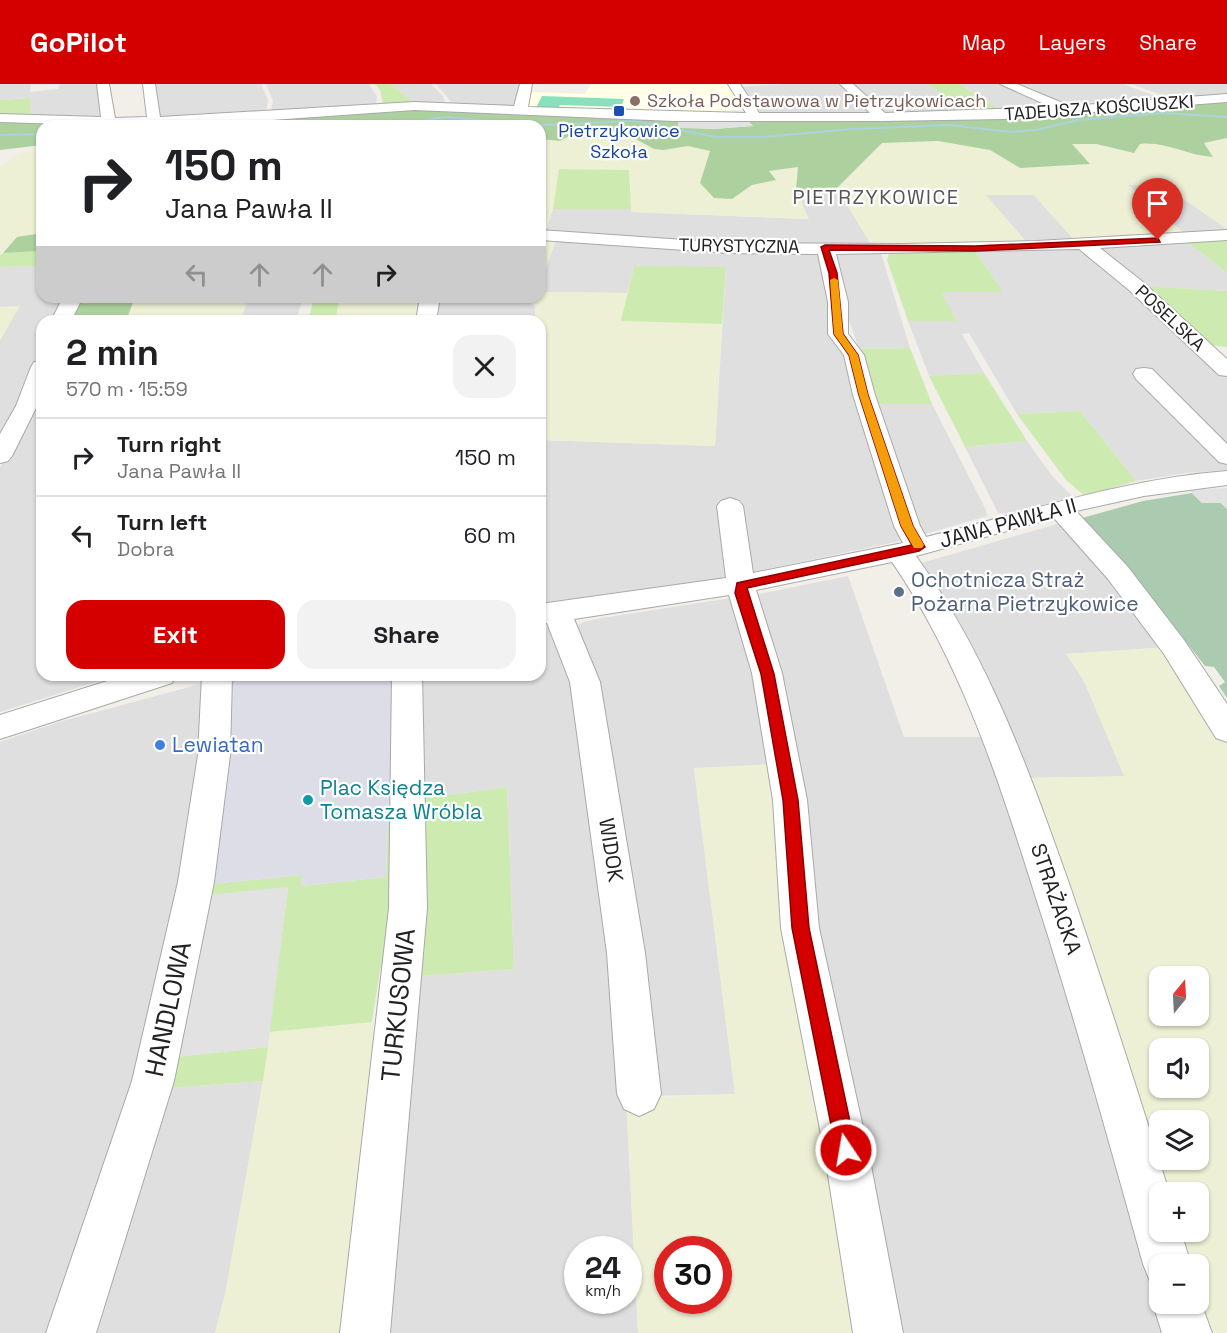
<!DOCTYPE html>
<html lang="en">
<head>
<meta charset="utf-8">
<style>
  body { margin:0; font-family:"Space Grotesk",sans-serif; background:#f2f2f2; color:#202124; height:100vh; display:flex; flex-direction:column; font-size:22px; white-space:nowrap }
  * { box-sizing:border-box; margin:0 }
  p { font-size:20px; color:#757577 }
  .icon { flex:none; width:33px; height:33px; fill:none; stroke:currentColor; stroke-width:2; stroke-linecap:round; stroke-linejoin:round }
  .map { position:relative; flex:1; overflow:hidden }
  .side { position:absolute; left:36px; top:231px; width:510px; height:366px; display:flex; flex-direction:column; background:#fff; border-radius:18px; box-shadow:0 2px 4px #0004 }
  .side>* { flex:none }
  .guide { position:absolute; left:36px; top:36px; width:510px; height:183px; border-radius:18px; box-shadow:0 2px 4px #0004; background:#fff; color:#202124; overflow:hidden }
  .needle { width:39px; rotate:18deg }
  .buttons { position:absolute; left:1149px; top:882px; display:grid; gap:12px }
  .buttons a { display:grid; place-items:center; width:60px; height:60px; border-radius:12px; background:#fff; box-shadow:0 2px 4px #0004; font-size:30px }
  .speed { position:absolute; left:564px; top:1152px; display:flex; gap:12px; font-size:30px; font-weight:700; text-align:center }
  .speed>* { display:grid; place-content:center; width:78px; height:78px; border-radius:50%; background:#fff; box-shadow:0 2px 4px #0004; line-height:1 }
  .speed small { font-size:15px; font-weight:400 }
  .speed .limit { border:9px solid #d22; background:#fff; color:#111 }
  .pin { position:absolute; display:grid; place-items:center; width:51px; height:51px; color:#fff; margin:-62px -26px; border-radius:50% 50% 50% 0; rotate:-45deg; box-shadow:0 0 6px #0007 }
  .pin .icon { rotate:45deg }
  .me { position:absolute; width:66px; margin:-33px; rotate:348deg; stroke-linejoin:round; filter:drop-shadow(0 0 4px #0008) }
  .turn { display:flex; align-items:center; gap:21px; height:126px; padding:0 30px; font-size:27px }
  .turn .icon { width:78px; height:78px; stroke-width:2.5 }
  .turn b { display:block; font-size:42px; line-height:51px }
  .lanes { display:flex; align-items:center; height:57px; padding:0 30px; background:#0003; justify-content:center; gap:30px; direction:ltr }
  .lanes .off { opacity:.35 }
  .round { display:grid; place-items:center; flex:none; width:63px; height:63px; border-radius:18px; background:#f2f2f2 }
  .head { display:flex; align-items:center; justify-content:space-between; height:102px; padding:0 30px }
  h1 { font-size:36px; font-weight:600; line-height:45px }
  .action { display:flex; gap:12px; margin-top:auto; padding:12px 30px }
  .action a { flex:1; height:69px; border-radius:18px; background:#d40000; color:#fff; font-size:24px; font-weight:600; line-height:69px; text-align:center }
  .action a+a { background:#f2f2f2; color:#202124 }
  ul { padding:0; list-style:none }
  li { display:flex; align-items:center; gap:18px; height:78px; padding:0 30px; border-top:2px solid #e0e0e0 }
  li div { flex:1 }
  li b { display:block; font-size:22px }
  li em { font-style:normal }
  header { display:flex; align-items:center; gap:36px; box-sizing:border-box; height:84px; padding:0 30px; background:#d40000; color:#fff }
  header strong { font-size:28px }
  nav { display:flex; gap:33px; margin-inline-start:auto; font-size:21px }
  .map>svg:first-child { display:block }
  .residential { fill:#e0dfdf; fill-rule:evenodd }
  .education { fill:#ffffe5 }
  .farmland { fill:#eef0d5; fill-rule:evenodd }
  .grass { fill:#cdebb0 }
  .forest { fill:#add19e }
  .cemetery { fill:#aacbaf }
  .pitch { fill:#88e0be }
  .parking { fill:#e2e2e2 }
  .plaza { fill:#dddde8 }
  .lines { fill:none; stroke-linecap:round; stroke-linejoin:round }
  .stream { fill:#aad3df; fill-rule:evenodd }
  .minor-casing { stroke:#a9a9a9; stroke-width:2 }
  .minor { fill:#fff; fill-rule:evenodd }
  .route { fill:#d40000; stroke:#8a0000; stroke-width:1.5 }
  .slow { fill:#f59e0b }
  .education-dot { fill:#8d6e63; stroke:#fff; stroke-width:2 }
  .transit-dot { fill:#1a4fb4; stroke:#fff; stroke-width:2 }
  .service-dot { fill:#5c6f8a; stroke:#fff; stroke-width:2 }
  .shop-dot { fill:#3f7fe0; stroke:#fff; stroke-width:2 }
  .culture-dot { fill:#0f9aa8; stroke:#fff; stroke-width:2 }
  .labels { text-anchor:middle; stroke-width:4.5; stroke-linejoin:round; paint-order:stroke }
  .far-education-label { font-size:18px; fill:#785e54; stroke:#fff; text-anchor:start }
  .far-street-label { font-size:18px; fill:#222; stroke:#fff }
  .far-transit-label { font-size:18px; fill:#164399; stroke:#fff }
  .far-quarter-label { font-size:20px; letter-spacing:1.5px; fill:#555; stroke:#fff }
  .street-label { font-size:21px; fill:#222; stroke:#fff }
  .service-label { font-size:21px; fill:#4e5e75; stroke:#fff; text-anchor:start }
  .shop-label { font-size:21px; fill:#366cbe; stroke:#fff; text-anchor:start }
  .culture-label { font-size:21px; fill:#0d838f; stroke:#fff; text-anchor:start }
  .near-street-label { font-size:26px; fill:#222; stroke:#fff }
</style>
</head>
<body>
<header>
<strong>GoPilot</strong>
<nav><a>Map</a><a>Layers</a><a>Share</a></nav>
</header>
<div class="map">
<svg width="1227" height="1249" viewBox="0 0 1227 1249">
  <rect width="100%" height="100%" fill="#f2efe9"/>
  <g class="residential">
    <polygon points="0,0 31,0 30,8 58,5 60,0 100,0 106,34 31,32 30,14 0,16"/>
    <polygon points="152,0 261,0 268,16 266,27 157,34"/>
    <polygon points="266,0 369,0 377,13 376,20 271,27 273,17"/>
    <polygon points="390,0 431,0 443,12 445,19 415,19"/>
    <polygon points="436,0 522,0 516,22 453,20"/>
    <polygon points="784,0 843,0 872,30 761,30 740,3"/>
    <polygon points="849,0 927,0 971,29 882,30"/>
    <polygon points="959,0 1004,0 1059,24 1004,28"/>
    <polygon points="1011,0 1123,0 1163,15 1069,24"/>
    <polygon points="1131,0 1227,0 1227,12 1170,14"/>
    <polygon points="1162,100 1227,145 1227,150 1188,153 1127,101"/>
    <polygon points="837,104 872,162 728,163 545,150 553,125 631,125 631,128 808,135 796,106"/>
    <polygon points="985,111 1034,111 1076,158 1029,161"/>
    <polygon points="557,154 819,167 845,268 901,441 900,457 729,493 540,519 540,356 715,362 726,184 634,182 627,209 540,208 540,198"/>
    <polygon points="1186,157 1227,189 1227,207 1142,202 1092,162"/>
    <polygon points="1068,163 1084,165 1227,294 1227,367 1218,369 1227,380 1227,386 1186,389 1136,397 1080,327 1017,330 969,249 962,250 984,289 929,292 908,237 957,237 940,208 1003,208 975,167"/>
    <polygon points="834,165 880,166 910,264 859,265 843,219"/>
    <polygon points="42,182 42,213 68,213 57,237 42,237 42,273 23,319 0,361 0,256 19,223 0,223 0,183"/>
    <polygon points="249,213 303,213 296,237 240,237"/>
    <polygon points="522,213 535,222 535,237 432,237 439,214"/>
    <polygon points="42,296 42,591 118,591 0,628 0,384"/>
    <polygon points="872,320 932,320 986,426 987,432 922,451"/>
    <polygon points="1027,357 1053,393 1073,413 1007,430 998,429 965,363"/>
    <polygon points="1057,440 1066,441 1169,563 1067,570 1084,597 1125,693 1021,694 918,480"/>
    <polygon points="848,492 904,653 988,653 1116,1045 1159,1202 1160,1220 1164,1220 1173,1249 884,1249 756,514 759,510"/>
    <polygon points="738,513 775,680 694,685 735,1010 650,1012 578,541 583,538 602,534"/>
    <path d="M 558,543 L 579,598 L 622,933 L 638,1249 L 372,1249 L 409,893 L 514,885 L 507,703 L 419,715 L 416,591 L 540,591 L 540,545 ZM 578,1166 L 628,1166 L 628,1216 L 578,1216 Z"/>
    <polygon points="208,598 190,773 119,1061 59,1249 0,1249 0,658 59,638"/>
    <polygon points="263,997 225,1211 215,1249 86,1249 158,1005"/>
  </g>
  <polygon class="education" points="591,0 730,0 747,26 731,26 732,31 527,23 532,8 585,10"/>
  <g class="farmland">
    <polygon points="584,43 602,43 632,53 654,65 663,66 688,62 710,67 732,115 752,101 776,96 769,87 799,83 796,106 809,135 631,128 629,86 559,85 553,125 545,150 540,149 540,55 560,57"/>
    <polygon points="1227,54 1227,145 1162,100 1128,101 1188,153 1076,158 1034,111 986,111 1029,161 872,162 837,104 882,59 938,57 990,66 1020,84 1090,80 1072,60 1096,60 1121,68 1140,60 1157,58 1195,72 1213,73 1203,59"/>
    <polygon points="42,65 42,149 17,153 0,171 0,83 19,69"/>
    <polygon points="540,152 557,154 540,198"/>
    <polygon points="540,208 627,209 622,237 722,240 715,362 540,356 540,237 535,237 535,222 532,218 522,213 540,213"/>
    <polygon points="135,213 249,213 240,237 126,237"/>
    <polygon points="340,213 422,213 418,237 335,237"/>
    <polygon points="20,222 0,256 0,223"/>
    <path d="M 1169,563 L 1227,656 L 1227,1249 L 1198,1249 L 1189,1220 L 1198,1220 L 1198,1180 L 1177,1180 L 1167,1148 L 1198,1148 L 1198,1108 L 1160,1108 L 1021,694 L 1124,692 L 1084,597 L 1066,570 ZM 1160,892 L 1198,892 L 1198,932 L 1160,932 ZM 1160,964 L 1198,964 L 1198,1004 L 1160,1004 ZM 1160,1036 L 1198,1036 L 1198,1076 L 1160,1076 Z"/>
    <path d="M 775,680 L 860,1249 L 638,1249 L 626,1015 L 735,1010 L 694,684 ZM 668,1166 L 718,1166 L 718,1216 L 668,1216 Z"/>
    <polygon points="372,938 382,986 348,1249 215,1249 225,1211 263,997 269,948"/>
  </g>
  <g class="grass">
    <polygon points="375,0 390,0 415,19 383,20 380,6"/>
    <polygon points="927,0 959,0 1004,28 971,29"/>
    <polygon points="30,14 31,32 0,30 0,16"/>
    <polygon points="559,85 629,86 631,125 553,125"/>
    <polygon points="1227,154 1227,189 1186,157"/>
    <polygon points="890,166 975,167 1003,208 941,208 957,237 908,237 887,176"/>
    <polygon points="42,167 42,182 0,183 0,171 3,169"/>
    <polygon points="634,182 726,183 722,240 621,237"/>
    <polygon points="1142,202 1227,207 1227,263 1208,261"/>
    <polygon points="314,213 340,213 335,237 308,237"/>
    <polygon points="910,264 932,320 872,320 859,265"/>
    <polygon points="984,289 1027,357 965,363 929,292"/>
    <polygon points="1080,327 1136,397 1085,412 1066,396 1017,330"/>
    <polygon points="507,703 514,885 409,893 419,715"/>
    <polygon points="397,743 392,858 380,886 372,938 269,948 288,804 193,836 210,800 302,791 301,802 386,793 388,744"/>
    <polygon points="268,963 263,997 158,1005 176,973"/>
  </g>
  <g class="forest">
    <path d="M 1227,17 L 1227,54 L 1204,59 L 1213,73 C 1187,72 1166,57 1140,60 L 1134,69 L 1096,60 L 1072,60 L 1090,80 L 1020,84 L 990,66 L 938,57 L 882,59 L 837,104 L 796,106 L 798,83 L 769,87 L 776,96 L 752,101 L 732,115 L 714,114 L 700,99 L 710,67 L 688,62 L 663,66 L 654,65 L 632,53 L 602,43 L 584,44 L 560,57 L 540,55 L 540,42 L 42,42 L 42,61 L 0,66 L 0,38 L 114,41 L 426,25 L 678,37 L 678,43 L 713,45 L 753,42 L 749,38 L 1019,33 Z"/>
    <polygon points="42,149 42,167 3,169 17,153"/>
    <polygon points="79,213 135,213 126,237 67,237"/>
  </g>
  <path class="cemetery" d="M 1192,409 L 1202,419 L 1221,419 L 1227,425 L 1227,614 L 1219,602 L 1225,598 L 1214,583 L 1205,582 C 1166,531 1122,484 1082,434 L 1143,417 Z"/>
  <polygon class="pitch" points="542,12 624,15 621,23 560,21 558,25 536,24"/>
  <g class="parking">
    <polygon points="678,37 749,38 752,42 713,45 678,44"/>
    <polygon points="1227,404 1227,425 1221,419 1202,419 1190,406"/>
    <polygon points="288,803 268,963 176,973 207,811"/>
  </g>
  <polygon class="plaza" points="230,591 399,591 397,743 388,744 386,793 301,802 302,791 210,800"/>
  <g class="lines">
    <g class="stream">
      <polygon points="1162,28 1227,32 1227,34 1162,30 1078,37 1036,47 1011,49 950,42 852,46 763,54 716,54 634,38 536,42 445,34 393,42 384,42 445,32 537,40 634,36 716,52 763,52 852,44 950,40 1011,47 1036,45 1078,35"/>
      <polygon points="309,38 354,41 356,42 309,40 291,42"/>
      <polygon points="42,49 42,51 0,52 0,50"/>
    </g>
    <defs>
      <g id="minor">
        <polygon points="97,0 109,0 115,34 147,33 143,0 155,0 160,33 414,18 514,22 520,0 532,0 528,23 746,29 728,0 740,0 759,29 870,29 840,0 853,0 885,29 1051,23 1000,0 1017,0 1070,22 1227,10 1227,18 1004,35 882,37 674,37 414,26 244,38 129,42 0,38 0,30 101,33"/>
        <path d="M 540,146 L 728,159 L 902,160 L 1037,157 L 1227,146 L 1227,156 L 1100,164 L 1143,198 L 1227,275 L 1227,292 L 1219,291 L 1129,206 L 1079,165 L 836,170 L 848,218 L 848,250 L 864,271 L 875,311 L 920,442 L 926,453 C 1027,428 1123,395 1227,387 L 1227,401 L 1144,412 L 1076,427 L 1128,483 L 1184,556 L 1227,620 L 1227,658 L 1216,654 L 1164,570 L 1108,495 L 1054,434 L 916,472 C 989,573 1030,689 1071,805 C 1105,906 1138,1007 1169,1108 L 1160,1108 L 1160,1148 L 1181,1148 L 1191,1180 L 1160,1180 L 1160,1201 L 1150,1197 L 1143,1180 C 1109,1057 1075,935 1036,814 C 999,697 962,580 892,478 L 756,506 L 782,589 L 807,716 L 819,844 L 868,1066 L 903,1249 L 853,1249 L 824,1066 L 781,844 L 773,716 L 752,589 L 729,511 L 574,535 L 600,598 L 645,869 L 661,1010 L 654,1025 L 639,1032 L 624,1025 L 617,1010 L 607,869 L 570,598 L 547,539 L 540,540 L 540,520 L 726,494 L 717,422 L 721,417 L 730,414 L 739,417 L 743,422 L 753,489 L 903,459 L 894,442 L 853,311 L 844,271 L 828,250 L 828,218 L 818,170 L 728,169 L 540,156 Z"/>
        <polygon points="63,213 83,213 71,237 51,237"/>
        <polygon points="420,213 440,213 436,237 416,237"/>
        <polygon points="42,277 42,312 12,372 8,377 0,379 0,350 16,322 31,283 34,278"/>
        <polygon points="1144,284 1152,285 1227,360 1227,380 1219,378 1136,295 1133,290 1136,285"/>
        <polygon points="126,591 176,591 172,599 0,655 0,631"/>
        <polygon points="202,591 232,591 230,671 214,798 174,997 96,1249 46,1249 132,997 178,798 198,671"/>
        <polygon points="392,591 422,591 427,824 390,1249 340,1249 389,824"/>
        <polygon points="1160,1205 1160,1220 1198,1220 1198,1210 1212,1249 1162,1249 1153,1220"/>
      </g>
    </defs>
    <use href="#minor" class="minor-casing"/>
    <use href="#minor" class="minor"/>
  </g>
  <polygon class="route" points="1158,154 1160,158 975,167 829,166 837,189 843,250 858,271 868,311 913,442 925,463 919,467 747,504 774,590 798,716 809,844 856,1066 853,1073 846,1075 839,1073 836,1066 792,844 783,716 761,590 735,509 737,499 912,461 901,442 859,311 849,271 834,250 829,189 821,163 825,161 975,162"/>
  <polygon class="slow" points="834,194 838,196 843,250 858,271 868,311 913,442 924,461 922,464 914,464 901,442 859,311 849,271 834,250 830,196"/>
  <circle class="education-dot" cx="635" cy="17" r="6"/>
  <rect class="transit-dot" x="613" y="21" width="12" height="12" rx="3"/>
  <circle class="service-dot" cx="899" cy="508" r="6"/>
  <circle class="shop-dot" cx="160" cy="661" r="6"/>
  <circle class="culture-dot" cx="308" cy="716" r="6"/>
  <g class="labels">
    <g class="far-education-label">
      <text x="647" y="23">Szkoła Podstawowa w Pietrzykowicach</text>
    </g>
    <g class="far-street-label">
      <text transform="translate(1099 24) rotate(-4)" y="6">TADEUSZA KOŚCIUSZKI</text>
      <text transform="translate(739 162) rotate(1)" y="6">TURYSTYCZNA</text>
      <text transform="translate(1170 234) rotate(43)" y="6">POSELSKA</text>
    </g>
    <g class="far-transit-label">
      <text x="619" y="53">Pietrzykowice<tspan x="619" dy="21">Szkoła</tspan></text>
    </g>
    <g class="far-quarter-label">
      <text x="876" y="120">PIETRZYKOWICE</text>
    </g>
    <g class="street-label">
      <text transform="translate(1008 439) rotate(-15)" y="7">JANA PAWŁA II</text>
      <text transform="translate(611 766) rotate(81)" y="7">WIDOK</text>
      <text transform="translate(1056 815) rotate(71)" y="7">STRAŻACKA</text>
    </g>
    <g class="service-label">
      <text x="911" y="503">Ochotnicza Straż<tspan x="911" dy="24">Pożarna Pietrzykowice</tspan></text>
    </g>
    <g class="shop-label">
      <text x="172" y="668">Lewiatan</text>
    </g>
    <g class="culture-label">
      <text x="320" y="711">Plac Księdza<tspan x="320" dy="24">Tomasza Wróbla</tspan></text>
    </g>
    <g class="near-street-label">
      <text transform="translate(398 921) rotate(-84)" y="9">TURKUSOWA</text>
      <text transform="translate(168 925) rotate(-78)" y="9">HANDLOWA</text>
    </g>
  </g>
</svg>
<div class="buttons">
<a><svg class="needle" viewBox="-14 -14 28 28"><path d="M0-13l5 13h-10z" fill="#e53935"/><path d="M0 13l5-13h-10z" fill="#757577"/></svg></a>
<a><svg class="icon" aria-label="sound" viewBox="0 0 24 24"><path d="M4 9h4l5-4v14l-5-4H4zM17 9q2 3 0 6"/></svg></a>
<a><svg class="icon" aria-label="layers" viewBox="0 0 24 24"><path d="M12 4l9 5-9 5-9-5zM3 14l9 5 9-5"/></svg></a>
<a>+</a>
<a>−</a>
</div>
<div class="speed"><div>24<small>km/h</small></div><div class="limit">30</div></div>
<div class="pin" style="left:1158px;top:156px;background:#d93025"><svg class="icon" aria-label="arrive" viewBox="0 0 24 24"><path d="M6 21V4h12l-3 4 3 4H6"/></svg></div>
<svg class="me" style="left:846px;top:1066px" viewBox="-20 -20 40 40"><circle r="17" fill="#d40000" stroke="#fff" stroke-width="3"/><path d="M0-11L8 9 0 5-8 9z" fill="#fff"/></svg>
<div class="guide">
<div class="turn"><svg class="icon" aria-label="right" viewBox="0 0 24 24"><path d="M7 20v-9h11M14 6l5 5-5 5"/></svg><div><b>150 m</b>Jana Pawła II</div></div>
<div class="lanes"><svg class="icon off" aria-label="left" viewBox="0 0 24 24"><path d="M17 20v-9H6M10 6l-5 5 5 5"/></svg><svg class="icon off" aria-label="ahead" viewBox="0 0 24 24"><path d="M12 20V5M6 11l6-6 6 6"/></svg><svg class="icon off" aria-label="ahead" viewBox="0 0 24 24"><path d="M12 20V5M6 11l6-6 6 6"/></svg><svg class="icon" aria-label="right" viewBox="0 0 24 24"><path d="M7 20v-9h11M14 6l5 5-5 5"/></svg></div>
</div>
<section class="side">
<div class="head"><div><h1>2 min</h1><p>570 m · 15:59</p></div><a class="round"><svg class="icon" aria-label="close" viewBox="0 0 24 24"><path d="M6 6l12 12M18 6L6 18"/></svg></a></div>
<ul>
<li><svg class="icon" aria-label="right" viewBox="0 0 24 24"><path d="M7 20v-9h11M14 6l5 5-5 5"/></svg><div><b>Turn right</b><p>Jana Pawła II</p></div><em>150 m</em></li>
<li><svg class="icon" aria-label="left" viewBox="0 0 24 24"><path d="M17 20v-9H6M10 6l-5 5 5 5"/></svg><div><b>Turn left</b><p>Dobra</p></div><em>60 m</em></li>
</ul>
<div class="action"><a>Exit</a><a>Share</a></div>
</section>
</div>
</body>
</html>
